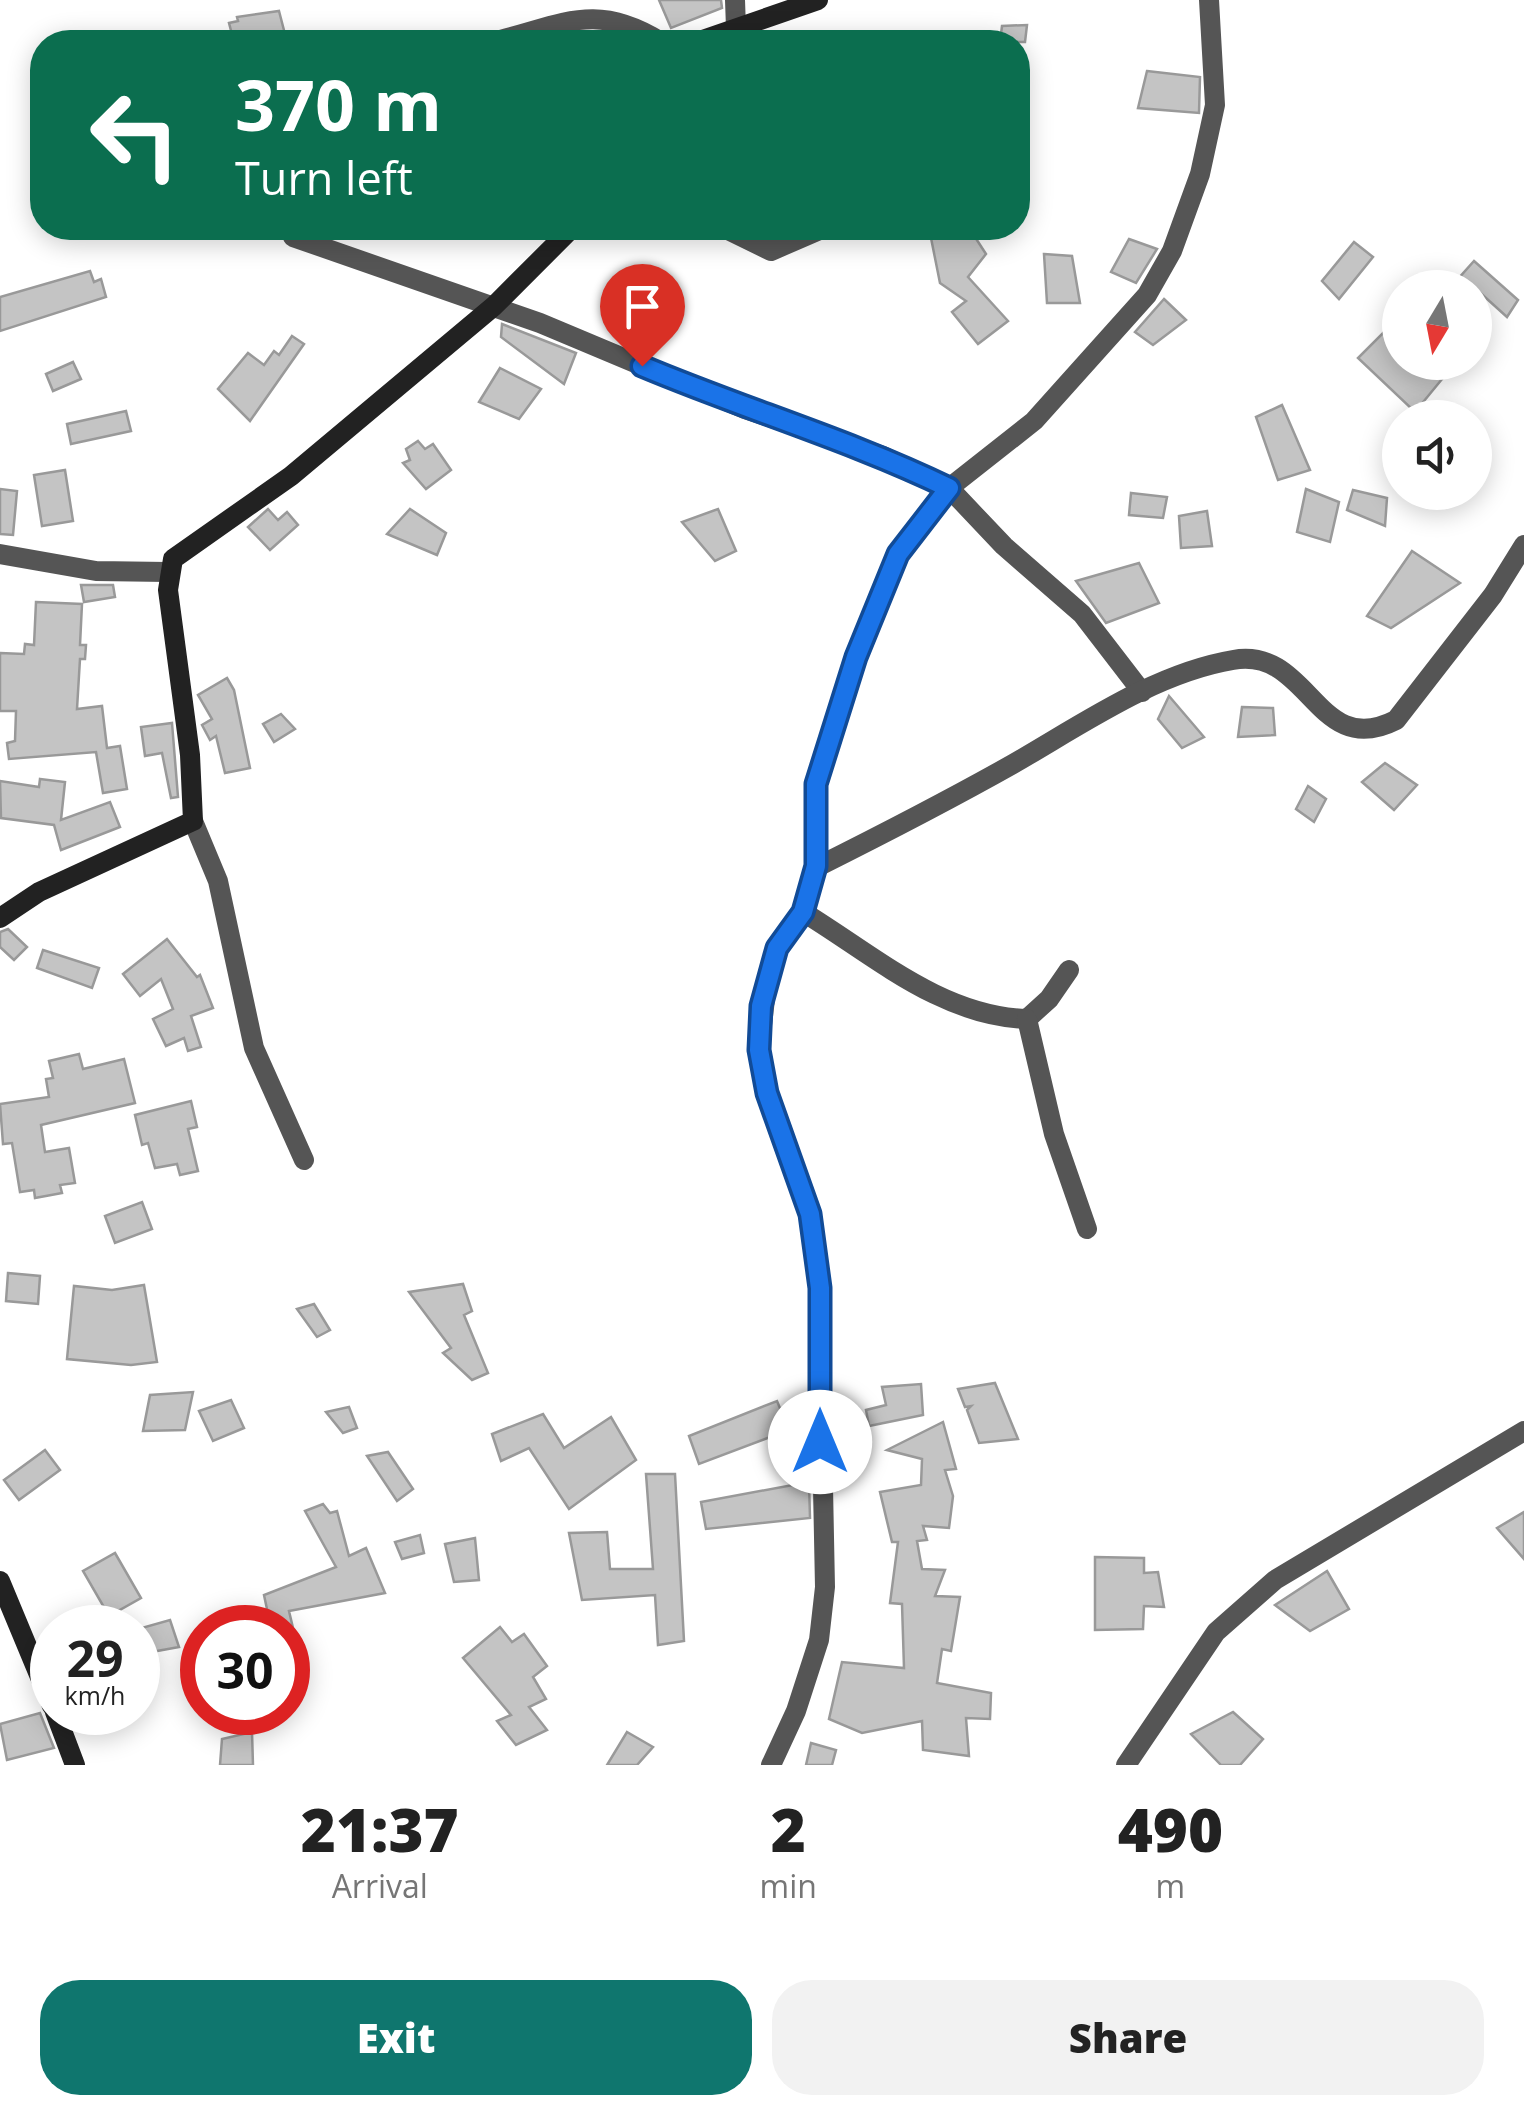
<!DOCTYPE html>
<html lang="en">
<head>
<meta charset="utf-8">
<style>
  body { margin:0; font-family:"Open Sans",sans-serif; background:#f2f2f2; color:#222; height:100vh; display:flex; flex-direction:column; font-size:38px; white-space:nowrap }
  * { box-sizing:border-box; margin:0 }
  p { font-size:32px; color:#767676 }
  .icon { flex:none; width:55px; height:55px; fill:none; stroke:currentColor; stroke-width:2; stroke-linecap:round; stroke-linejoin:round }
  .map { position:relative; height:1765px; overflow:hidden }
  .side { display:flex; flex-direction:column; background:#fff; flex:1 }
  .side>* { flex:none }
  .hud { position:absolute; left:30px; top:30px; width:1000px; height:210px; border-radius:40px; box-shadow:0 5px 25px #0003; background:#0b6e4f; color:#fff; overflow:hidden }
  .needle { width:65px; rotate:190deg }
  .tools { position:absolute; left:1382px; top:270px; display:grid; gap:20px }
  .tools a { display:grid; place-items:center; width:110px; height:110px; border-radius:50%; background:#fff; box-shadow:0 5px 25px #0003; font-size:50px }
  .speed { position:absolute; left:30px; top:1605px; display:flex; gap:20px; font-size:50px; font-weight:700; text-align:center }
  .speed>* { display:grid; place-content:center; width:130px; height:130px; border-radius:50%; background:#fff; box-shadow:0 5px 25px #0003; line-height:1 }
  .speed small { font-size:25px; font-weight:400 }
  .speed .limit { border:15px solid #d22; background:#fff; color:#111 }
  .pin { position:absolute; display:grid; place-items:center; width:85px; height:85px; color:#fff; margin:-102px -42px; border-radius:50% 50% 50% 0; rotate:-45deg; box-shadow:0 0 10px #0007 }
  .pin .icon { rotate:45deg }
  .me { position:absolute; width:110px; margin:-55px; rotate:0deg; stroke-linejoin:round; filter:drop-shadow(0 0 8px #0008) }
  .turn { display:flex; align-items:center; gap:35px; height:210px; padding:0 40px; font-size:45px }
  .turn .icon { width:130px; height:130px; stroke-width:2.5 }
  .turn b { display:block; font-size:70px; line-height:85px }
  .eta { display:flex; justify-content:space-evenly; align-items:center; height:170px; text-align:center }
  .eta b { font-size:60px; font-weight:800; line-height:70px }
  .button { display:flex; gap:20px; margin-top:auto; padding:20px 40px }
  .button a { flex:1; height:115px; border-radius:40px; background:#0f766e; color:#fff; font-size:40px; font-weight:800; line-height:115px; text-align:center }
  .button a+a { background:#f2f2f2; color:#222 }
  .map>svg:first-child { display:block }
  .building { fill:#c4c4c4; stroke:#999; stroke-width:2.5 }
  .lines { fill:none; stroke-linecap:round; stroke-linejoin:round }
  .street { stroke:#555; stroke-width:20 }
  .secondary { stroke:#222; stroke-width:20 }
  .route-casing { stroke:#114b97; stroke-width:25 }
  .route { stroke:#1a73e8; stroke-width:18 }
</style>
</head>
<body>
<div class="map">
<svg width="1524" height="1765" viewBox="0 0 1524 1765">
  <rect width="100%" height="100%" fill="#fff"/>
  <g class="building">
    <polygon points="659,0 721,0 722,8 671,28"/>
    <polygon points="279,11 287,42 234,42 229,23 238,21 237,17"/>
    <polygon points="1027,25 1025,42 1000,42 1002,26"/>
    <polygon points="1147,71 1200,77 1199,113 1138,108"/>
    <polygon points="929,228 959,228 973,234 986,254 968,277 1008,321 978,344 952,312 966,301 940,283"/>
    <polygon points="1129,239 1157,249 1136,283 1111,272"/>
    <polygon points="1354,242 1373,257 1339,299 1322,281"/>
    <polygon points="1044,254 1072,256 1080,303 1047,303"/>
    <polygon points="1474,261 1518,300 1507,317 1475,288 1458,279"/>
    <polygon points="90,271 94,282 101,279 106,297 0,331 0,297"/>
    <polygon points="1164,299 1186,320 1153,345 1135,332"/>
    <polygon points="1400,316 1400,362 1456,362 1415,412 1358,358"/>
    <polygon points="502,324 576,353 564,384 501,337"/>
    <polygon points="292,336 304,344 250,421 218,389 248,353 264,365 274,351 279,355"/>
    <polygon points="73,362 81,379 53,391 46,374"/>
    <polygon points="500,368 541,389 519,419 479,402"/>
    <polygon points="1282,405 1310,470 1278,480 1256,417"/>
    <polygon points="126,411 131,431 71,444 67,424"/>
    <polygon points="418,441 425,449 433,444 451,470 426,489 403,463 410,460 406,449"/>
    <polygon points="65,470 73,521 42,526 34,475"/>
    <polygon points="0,489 17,491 13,535 0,534"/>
    <polygon points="1306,489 1339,502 1330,542 1297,532"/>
    <polygon points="1353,490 1387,498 1385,526 1347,510"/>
    <polygon points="1131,493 1167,497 1163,518 1129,515"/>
    <polygon points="268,509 278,520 287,512 298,525 270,550 248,527"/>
    <polygon points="410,509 446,533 437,555 387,534"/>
    <polygon points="718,509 736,551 715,561 682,522"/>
    <polygon points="1207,511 1212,546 1181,548 1179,516"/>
    <polygon points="1412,551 1460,583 1391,628 1367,616"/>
    <polygon points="1139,563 1159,603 1106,623 1076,581"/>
    <polygon points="81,585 113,585 115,597 84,602"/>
    <polygon points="36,602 82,604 80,645 86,645 85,659 80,659 77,709 102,706 107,748 120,746 127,789 103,793 96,752 9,759 7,743 15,741 16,711 0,711 0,653 24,654 25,644 34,645"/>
    <polygon points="227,678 234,690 250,768 225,773 216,736 210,740 202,725 212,719 198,695"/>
    <polygon points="1169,696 1204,737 1182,748 1158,719"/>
    <polygon points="1242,707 1273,708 1275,735 1238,737"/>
    <polygon points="281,714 295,729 274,742 263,724"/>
    <polygon points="172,723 178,797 171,798 162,753 145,756 141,727"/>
    <polygon points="1385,763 1417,785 1394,810 1362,782"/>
    <polygon points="40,779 65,782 61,820 110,802 120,827 61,850 54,825 1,818 0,781 39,787"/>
    <polygon points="1308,786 1326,799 1314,822 1296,809"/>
    <polygon points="8,929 27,947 14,960 0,947 0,932"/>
    <polygon points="167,939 197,977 200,975 213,1008 191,1016 201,1047 188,1051 184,1038 166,1046 153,1019 173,1009 161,979 140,996 123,974"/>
    <polygon points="43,950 99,968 92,988 37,968"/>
    <polygon points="79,1054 83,1069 124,1059 135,1103 41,1125 45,1152 69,1148 75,1183 60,1185 62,1193 35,1198 34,1190 20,1192 12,1143 3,1144 0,1104 49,1097 46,1079 53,1078 49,1061"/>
    <polygon points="191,1101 197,1127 188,1129 198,1171 180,1175 177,1164 155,1168 148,1143 142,1145 135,1115"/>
    <polygon points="142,1202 152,1229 115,1243 105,1216"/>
    <polygon points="8,1273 40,1276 38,1304 6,1301"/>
    <polygon points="463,1284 472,1311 464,1315 488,1373 472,1380 443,1353 451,1348 409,1292"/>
    <polygon points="144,1285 157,1362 131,1365 67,1359 74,1286 112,1290"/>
    <polygon points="314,1304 330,1330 317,1337 297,1309"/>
    <polygon points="995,1383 1018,1439 979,1443 967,1410 971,1406 965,1407 958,1389"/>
    <polygon points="921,1384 923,1415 869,1426 866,1410 886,1405 882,1387"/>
    <polygon points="193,1392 185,1430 143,1431 150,1395"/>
    <polygon points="231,1400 244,1428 213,1441 199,1411"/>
    <polygon points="777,1401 789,1430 699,1464 689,1436"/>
    <polygon points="349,1407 357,1428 343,1433 326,1412"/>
    <polygon points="543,1414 564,1448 611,1417 636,1460 569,1509 529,1448 501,1461 492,1434"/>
    <polygon points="943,1422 956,1469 945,1470 953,1496 949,1528 923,1526 927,1540 917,1541 922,1569 945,1570 935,1596 960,1597 951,1651 942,1649 937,1683 991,1693 990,1719 966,1718 969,1756 923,1750 922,1721 862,1733 829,1719 842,1662 904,1668 902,1604 890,1603 898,1542 892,1542 880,1492 921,1485 922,1459 887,1450"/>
    <polygon points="45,1450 60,1470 19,1500 4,1480"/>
    <polygon points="388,1452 413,1489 397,1501 367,1456"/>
    <polygon points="646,1474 675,1474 684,1641 658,1645 655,1595 582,1600 569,1533 607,1532 610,1569 653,1569"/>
    <polygon points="809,1482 810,1518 706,1529 701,1502"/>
    <polygon points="323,1504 330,1513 337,1511 349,1556 366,1548 385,1593 289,1611 293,1628 271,1628 264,1595 336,1567 305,1511"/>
    <polygon points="1524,1512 1524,1559 1497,1528"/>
    <polygon points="420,1535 424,1553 402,1559 395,1542"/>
    <polygon points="475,1538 479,1580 454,1582 445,1544"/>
    <polygon points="115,1553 141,1598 109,1616 83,1571"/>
    <polygon points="1095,1557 1144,1558 1144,1573 1158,1572 1164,1607 1144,1606 1143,1629 1095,1630"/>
    <polygon points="1327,1571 1349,1609 1310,1631 1275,1605"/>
    <polygon points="170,1620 179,1647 146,1653 138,1629"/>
    <polygon points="500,1627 512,1642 524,1634 547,1666 533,1677 546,1699 529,1707 547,1730 516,1745 497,1721 511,1715 463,1658"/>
    <polygon points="1233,1712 1263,1739 1240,1765 1221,1765 1191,1734"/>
    <polygon points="40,1713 54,1748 7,1760 0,1724"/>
    <polygon points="252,1732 253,1765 220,1765 222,1739"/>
    <polygon points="627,1732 653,1747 637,1765 607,1765"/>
    <polygon points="811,1743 836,1750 832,1765 806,1765"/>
  </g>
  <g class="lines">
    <g class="street">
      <polyline points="735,0 736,28"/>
      <path d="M 492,42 C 561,26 594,0 661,42"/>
      <polyline points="724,228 771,251 824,228"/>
      <polyline points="293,237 540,323 745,409 883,456 949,488 1004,546 1082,614 1142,692"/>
      <polyline points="0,554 96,571 167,572"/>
      <polyline points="193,821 218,881 254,1048 304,1160"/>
      <path d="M 817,867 C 883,834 949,800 1013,764 C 1081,725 1155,673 1233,660 C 1310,646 1316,761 1396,720 L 1493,595 L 1524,545"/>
      <path d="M 803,912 C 875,956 941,1016 1027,1019 L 1049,999 L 1069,970"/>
      <polyline points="1027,1019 1054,1134 1087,1229"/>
      <polyline points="771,1765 796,1711 819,1640 825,1587 819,1288 810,1214 767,1093 759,1051 768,973 777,948 803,912 817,867 816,784 856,657 898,554 949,488 1034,421 1147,295 1172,251 1200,174 1215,105 1209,0"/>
      <polyline points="1126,1765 1216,1632 1275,1580 1524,1431"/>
    </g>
    <g class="secondary">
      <polyline points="697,42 818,0"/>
      <polyline points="0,918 39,892 193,821 190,755 168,590 173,559 291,476 494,306 572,228"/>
      <polyline points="0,1581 52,1706"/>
      <polyline points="55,1712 75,1765"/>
    </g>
  </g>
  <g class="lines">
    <defs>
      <path id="route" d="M 642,366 C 744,409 850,440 949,488 L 898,554 L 856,657 L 816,784 L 816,866 L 803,912 L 777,948 L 761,1006 L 759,1050 L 767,1093 L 810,1214 L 820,1288 L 820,1442"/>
    </defs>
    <use href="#route" class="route-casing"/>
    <use href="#route" class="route"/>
  </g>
</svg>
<div class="tools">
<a><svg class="needle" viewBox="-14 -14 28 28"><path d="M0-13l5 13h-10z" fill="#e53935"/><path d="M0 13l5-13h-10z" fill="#767676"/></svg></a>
<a><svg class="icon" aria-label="sound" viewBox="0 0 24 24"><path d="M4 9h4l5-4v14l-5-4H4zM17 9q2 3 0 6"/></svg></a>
</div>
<div class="speed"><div>29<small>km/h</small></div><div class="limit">30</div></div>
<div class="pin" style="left:642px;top:366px;background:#d93025"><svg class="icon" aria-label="arrive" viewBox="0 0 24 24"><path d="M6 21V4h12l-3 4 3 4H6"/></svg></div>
<svg class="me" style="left:820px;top:1442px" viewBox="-20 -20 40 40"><circle r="19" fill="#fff"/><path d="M0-13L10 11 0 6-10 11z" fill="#1a73e8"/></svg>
<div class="hud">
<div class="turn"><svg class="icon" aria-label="left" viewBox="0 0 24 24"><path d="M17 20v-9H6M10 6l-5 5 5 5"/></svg><div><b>370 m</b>Turn left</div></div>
</div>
</div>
<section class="side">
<div class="eta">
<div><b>21:37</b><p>Arrival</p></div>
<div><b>2</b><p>min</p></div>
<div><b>490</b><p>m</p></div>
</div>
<div class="button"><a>Exit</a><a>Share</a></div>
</section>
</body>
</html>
